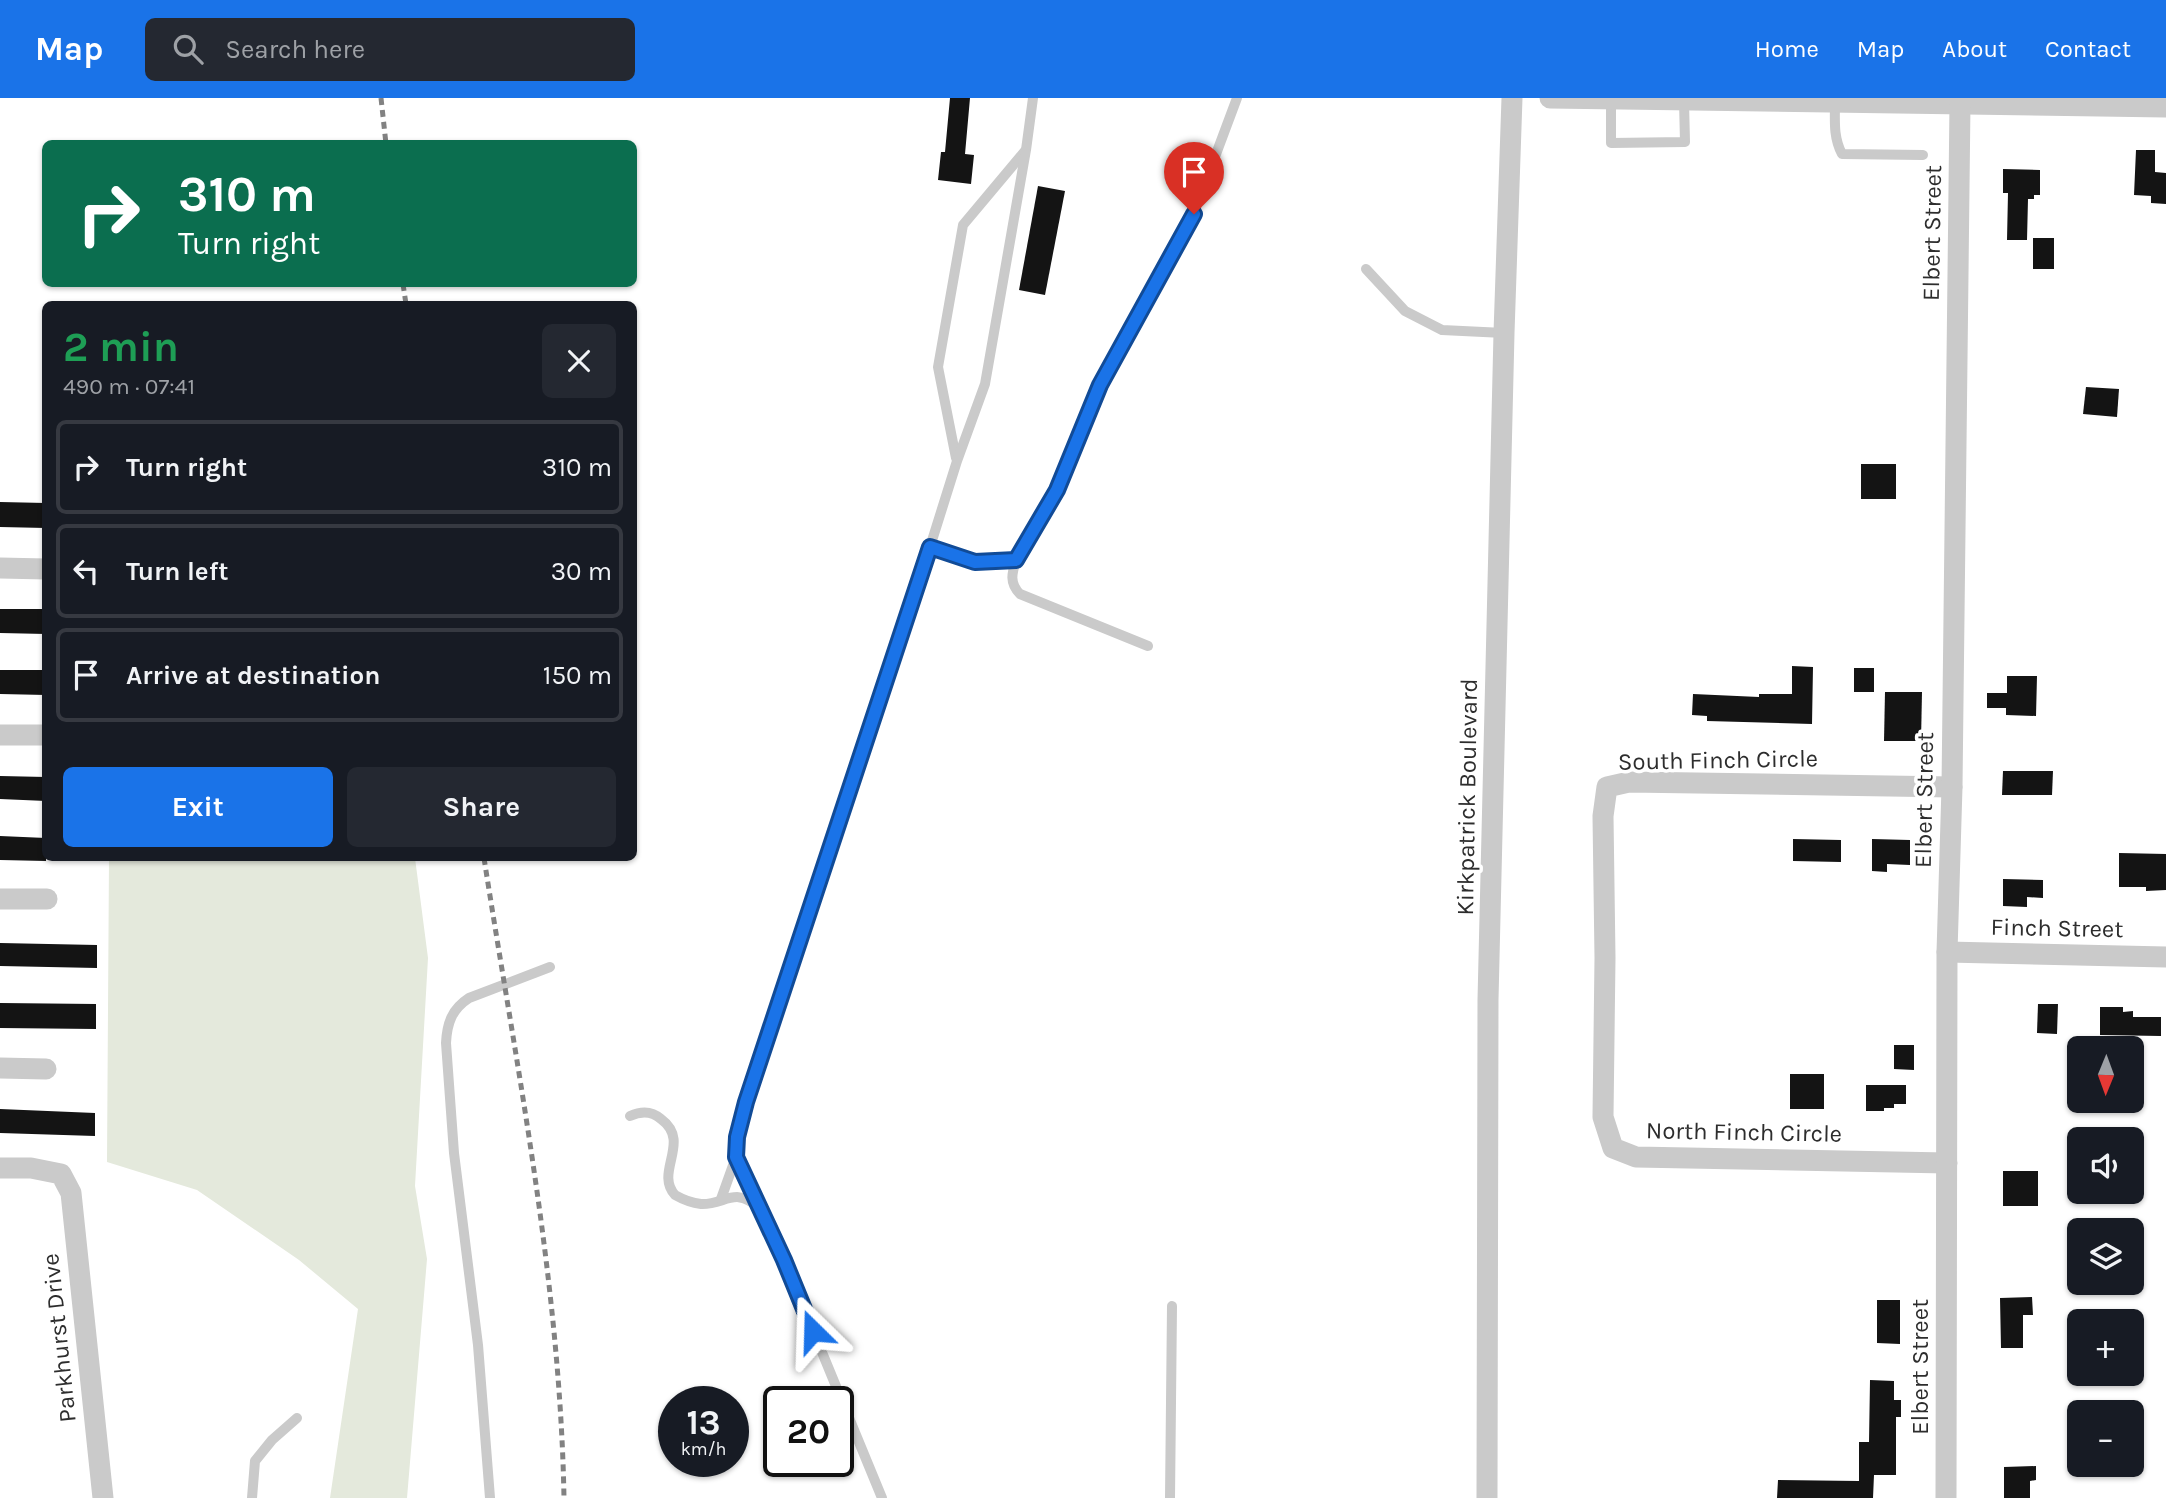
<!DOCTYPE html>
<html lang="en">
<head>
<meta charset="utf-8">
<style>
  body { margin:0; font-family:Karla,sans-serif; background:#242831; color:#f1f3f6; height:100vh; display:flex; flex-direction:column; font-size:26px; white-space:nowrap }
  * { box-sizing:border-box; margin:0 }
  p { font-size:23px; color:#9ea1a6 }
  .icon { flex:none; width:38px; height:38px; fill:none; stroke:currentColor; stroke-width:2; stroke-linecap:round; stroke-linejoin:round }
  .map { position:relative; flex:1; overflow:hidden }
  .side { position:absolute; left:42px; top:203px; width:595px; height:560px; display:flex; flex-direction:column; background:#171b24; border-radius:10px; box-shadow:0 2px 5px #0004 }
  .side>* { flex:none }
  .guide { position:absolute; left:42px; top:42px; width:595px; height:147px; border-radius:10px; box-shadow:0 2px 5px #0004; background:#0b6e4f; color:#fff; overflow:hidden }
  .needle { width:46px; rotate:181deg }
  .controls { position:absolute; left:2067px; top:938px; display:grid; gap:14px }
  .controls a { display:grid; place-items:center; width:77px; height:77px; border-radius:10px; background:#171b24; box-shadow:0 2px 5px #0004; font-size:35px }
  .speed { position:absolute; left:658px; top:1288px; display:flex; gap:14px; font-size:35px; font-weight:700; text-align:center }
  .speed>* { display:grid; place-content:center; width:91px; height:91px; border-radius:50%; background:#171b24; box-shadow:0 2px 5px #0004; line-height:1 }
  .speed small { font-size:18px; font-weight:400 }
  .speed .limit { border:4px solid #111; border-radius:10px; background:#fff; color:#111 }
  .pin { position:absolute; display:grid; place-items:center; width:60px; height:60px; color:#fff; margin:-72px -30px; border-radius:50% 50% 50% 0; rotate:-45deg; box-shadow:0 0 7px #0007 }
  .pin .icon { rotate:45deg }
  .me { position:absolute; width:77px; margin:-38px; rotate:338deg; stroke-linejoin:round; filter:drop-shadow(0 0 5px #0008) }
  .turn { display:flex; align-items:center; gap:24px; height:147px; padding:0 21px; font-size:32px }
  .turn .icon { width:91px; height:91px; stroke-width:2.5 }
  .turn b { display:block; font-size:49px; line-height:60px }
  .round { display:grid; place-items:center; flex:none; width:74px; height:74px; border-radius:10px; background:#242831 }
  .head { display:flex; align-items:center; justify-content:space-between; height:119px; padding:0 21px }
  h1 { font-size:42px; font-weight:700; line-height:52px; color:#1e9e55 }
  .button { display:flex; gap:14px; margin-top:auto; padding:14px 21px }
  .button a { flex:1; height:80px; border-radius:10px; background:#1a73e8; color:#fff; font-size:28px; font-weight:700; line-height:80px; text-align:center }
  .button a+a { background:#242831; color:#f1f3f6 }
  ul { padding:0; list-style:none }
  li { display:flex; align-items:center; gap:21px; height:94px; margin:0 14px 10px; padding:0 7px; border:4px solid #363941; border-radius:10px }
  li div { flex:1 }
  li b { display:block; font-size:26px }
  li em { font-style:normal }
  header { display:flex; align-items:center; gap:42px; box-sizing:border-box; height:98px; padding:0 35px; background:#1a73e8; color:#fff }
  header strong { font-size:33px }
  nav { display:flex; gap:38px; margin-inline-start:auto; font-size:24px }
  .search { width:490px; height:63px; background:#242831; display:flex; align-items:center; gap:18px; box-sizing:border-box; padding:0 24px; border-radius:10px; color:#9ea1a6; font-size:26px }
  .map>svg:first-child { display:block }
  .green { fill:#e4e9dc }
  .building { fill:#141414 }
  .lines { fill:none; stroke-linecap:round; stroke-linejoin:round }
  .service { stroke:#cacaca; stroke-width:10 }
  .minor { stroke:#cacaca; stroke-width:21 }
  .rail { stroke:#828282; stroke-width:5; stroke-dasharray:7 5; stroke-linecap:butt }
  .route-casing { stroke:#114b97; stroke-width:18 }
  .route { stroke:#1a73e8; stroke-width:12 }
  .labels { text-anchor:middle; stroke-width:7; stroke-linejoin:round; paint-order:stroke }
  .street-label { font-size:24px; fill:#2d2d2d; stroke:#fff }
</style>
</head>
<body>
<header>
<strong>Map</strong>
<div class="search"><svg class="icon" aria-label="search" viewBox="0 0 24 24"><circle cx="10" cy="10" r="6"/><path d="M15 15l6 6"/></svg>Search here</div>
<nav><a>Home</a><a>Map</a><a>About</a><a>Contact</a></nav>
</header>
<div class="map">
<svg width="2166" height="1400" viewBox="0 0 2166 1400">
  <rect width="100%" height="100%" fill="#fff"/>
  <polygon class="green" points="109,760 415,760 428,860 415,1088 427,1161 407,1400 330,1400 358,1211 299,1162 197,1092 107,1064"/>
  <g class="building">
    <polygon points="950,0 970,0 965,56 974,57 971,86 938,82 941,54 945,54"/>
    <polygon points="2136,52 2155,52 2155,74 2166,75 2166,106 2151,105 2151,98 2134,97"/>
    <polygon points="2003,71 2040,72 2040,97 2034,97 2034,101 2028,101 2027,142 2007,142 2008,95 2003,95"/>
    <polygon points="1038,88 1065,93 1045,197 1019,192"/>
    <rect x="2033" y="140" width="21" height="31"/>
    <polygon points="2086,289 2119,291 2117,319 2083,316"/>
    <rect x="1861" y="366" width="35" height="35"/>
    <polygon points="0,404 46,405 46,430 0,429"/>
    <polygon points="0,511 46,511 46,536 0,535"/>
    <polygon points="1792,568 1813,569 1812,626 1707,623 1707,618 1692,617 1693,596 1759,599 1759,596 1792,596"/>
    <rect x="1854" y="570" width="20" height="24"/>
    <polygon points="0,572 46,572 46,597 0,596"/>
    <polygon points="2007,578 2037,578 2036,618 2006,617 2006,610 1987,610 1987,595 2007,595"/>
    <polygon points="1885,594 1922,594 1921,643 1884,643"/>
    <polygon points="2003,673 2053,673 2052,697 2002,697"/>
    <polygon points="0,678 46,679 46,703 0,701"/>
    <polygon points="0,738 46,740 46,763 0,762"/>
    <polygon points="1793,741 1841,742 1841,764 1793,763"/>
    <polygon points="1872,741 1910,742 1910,767 1887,766 1887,774 1872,773"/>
    <polygon points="2119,755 2166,756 2166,792 2146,793 2146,789 2119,789"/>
    <polygon points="2003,781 2043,782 2043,800 2027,799 2027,809 2003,808"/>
    <polygon points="0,845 97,847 97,870 0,868"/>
    <polygon points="0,905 96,906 96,931 0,930"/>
    <polygon points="2038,906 2058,906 2057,936 2037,935"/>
    <polygon points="2100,909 2123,909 2123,914 2133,913 2133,919 2161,919 2161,938 2100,937"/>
    <polygon points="1894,947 1914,947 1914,972 1894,971"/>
    <rect x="1790" y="976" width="34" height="35"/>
    <polygon points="1866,987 1906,987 1906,1006 1894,1006 1894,1010 1884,1010 1884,1013 1866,1013"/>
    <polygon points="0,1011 95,1015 95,1038 0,1035"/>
    <rect x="2003" y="1073" width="35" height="35"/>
    <polygon points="2032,1199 2033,1217 2023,1217 2023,1250 2001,1250 2000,1200"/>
    <polygon points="1877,1202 1900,1202 1900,1246 1877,1245"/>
    <polygon points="1870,1282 1894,1283 1894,1302 1901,1302 1901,1319 1896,1319 1896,1377 1874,1377 1873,1400 1777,1400 1778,1382 1859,1383 1859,1344 1869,1344"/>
    <polygon points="2036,1368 2036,1382 2030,1383 2030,1400 2004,1400 2004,1369"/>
  </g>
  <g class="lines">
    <g class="service">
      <polyline points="1611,2 1611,45 1685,44 1684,3"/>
      <path d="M 1835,4 C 1835,22 1833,39 1842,56 L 1923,57"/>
      <polyline points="1366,171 1405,213 1442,232 1504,235"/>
      <polyline points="956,360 938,269 963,127 1025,53"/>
      <path d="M 930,449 L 975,464 L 1016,462 C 1012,475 1009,485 1020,496 L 1148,548"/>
      <polyline points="1016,462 1057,392 1100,287 1194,115 1237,0"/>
      <path d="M 630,1018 C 641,1013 652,1013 661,1021 C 692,1044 654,1074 675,1097 C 682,1101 692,1105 701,1106 C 725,1107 734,1088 758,1109"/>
      <polyline points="721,1101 736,1059"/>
      <polyline points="252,1400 255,1363 272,1342 297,1320"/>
      <path d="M 490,1400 L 478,1247 L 454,1055 L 446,945 C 447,925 452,911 469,900 L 550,869"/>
      <polyline points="882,1400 784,1162 736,1059 737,1039 746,1004 930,449 957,363 985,286 1026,52 1033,0"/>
      <polyline points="1170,1400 1172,1208"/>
    </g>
    <g class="minor">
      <polyline points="1550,0 2166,9"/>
      <polyline points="0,470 46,471"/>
      <polyline points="0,637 46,637"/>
      <polyline points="0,801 47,801"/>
      <polyline points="1947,854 2166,859"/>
      <polyline points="0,970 46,971"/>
      <polyline points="1947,1065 1636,1059 1613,1050 1603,1019 1605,860 1603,718 1607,689 1629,684 1952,689"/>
      <polyline points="0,1070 31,1070 61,1076 71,1095 103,1400"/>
      <polyline points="1487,1400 1488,902 1504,235 1512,0"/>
      <polyline points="1946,1400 1947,854 1952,689 1960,5"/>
    </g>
    <g class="rail">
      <polyline points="381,0 386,46"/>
      <polyline points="403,186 406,206"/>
      <path d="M 484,760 C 517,972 560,1184 564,1400"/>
    </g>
  </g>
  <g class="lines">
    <defs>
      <polyline id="route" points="813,1233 784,1162 736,1059 737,1039 746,1004 930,449 975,464 1016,462 1057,392 1100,287 1194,116"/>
    </defs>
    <use href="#route" class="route-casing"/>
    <use href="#route" class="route"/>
  </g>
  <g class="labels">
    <g class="street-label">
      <text transform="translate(1932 135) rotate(-89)" y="8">Elbert Street</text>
      <text transform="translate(1718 662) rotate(-1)" y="8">South Finch Circle</text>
      <text transform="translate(1467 699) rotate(-89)" y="8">Kirkpatrick Boulevard</text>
      <text transform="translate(1924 702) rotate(-89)" y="8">Elbert Street</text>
      <text transform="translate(2057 830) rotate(1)" y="8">Finch Street</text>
      <text transform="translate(1744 1034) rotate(1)" y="8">North Finch Circle</text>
      <text transform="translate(59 1240) rotate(-96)" y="8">Parkhurst Drive</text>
      <text transform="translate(1920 1269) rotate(-90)" y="8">Elbert Street</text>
    </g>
  </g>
</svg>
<div class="controls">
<a><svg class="needle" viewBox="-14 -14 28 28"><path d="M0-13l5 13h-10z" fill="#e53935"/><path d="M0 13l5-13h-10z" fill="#9ea1a6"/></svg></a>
<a><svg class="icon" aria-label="sound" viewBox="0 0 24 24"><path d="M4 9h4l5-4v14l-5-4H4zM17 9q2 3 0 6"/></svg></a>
<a><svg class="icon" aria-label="layers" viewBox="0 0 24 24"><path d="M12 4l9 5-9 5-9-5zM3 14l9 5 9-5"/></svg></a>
<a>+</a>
<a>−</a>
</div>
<div class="speed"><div>13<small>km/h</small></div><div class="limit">20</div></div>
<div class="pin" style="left:1194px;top:116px;background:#d93025"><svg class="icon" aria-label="arrive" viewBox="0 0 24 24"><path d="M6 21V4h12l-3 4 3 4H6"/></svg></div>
<svg class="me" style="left:813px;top:1233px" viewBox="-20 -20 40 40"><path d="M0-17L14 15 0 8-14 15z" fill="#1a73e8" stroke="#fff" stroke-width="4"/></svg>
<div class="guide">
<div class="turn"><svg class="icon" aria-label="right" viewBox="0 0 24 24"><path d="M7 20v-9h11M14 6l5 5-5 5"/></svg><div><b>310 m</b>Turn right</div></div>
</div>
<section class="side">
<div class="head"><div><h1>2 min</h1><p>490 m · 07:41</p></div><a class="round"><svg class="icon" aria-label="close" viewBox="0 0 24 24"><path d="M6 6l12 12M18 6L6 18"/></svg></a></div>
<ul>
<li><svg class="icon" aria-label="right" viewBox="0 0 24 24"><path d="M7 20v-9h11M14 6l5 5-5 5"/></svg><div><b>Turn right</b></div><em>310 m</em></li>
<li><svg class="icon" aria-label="left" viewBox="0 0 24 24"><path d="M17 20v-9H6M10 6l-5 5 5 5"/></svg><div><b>Turn left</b></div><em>30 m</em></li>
<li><svg class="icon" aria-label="arrive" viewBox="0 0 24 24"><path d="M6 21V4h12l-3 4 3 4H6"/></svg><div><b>Arrive at destination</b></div><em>150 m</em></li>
</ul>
<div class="button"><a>Exit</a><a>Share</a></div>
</section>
</div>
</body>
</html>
